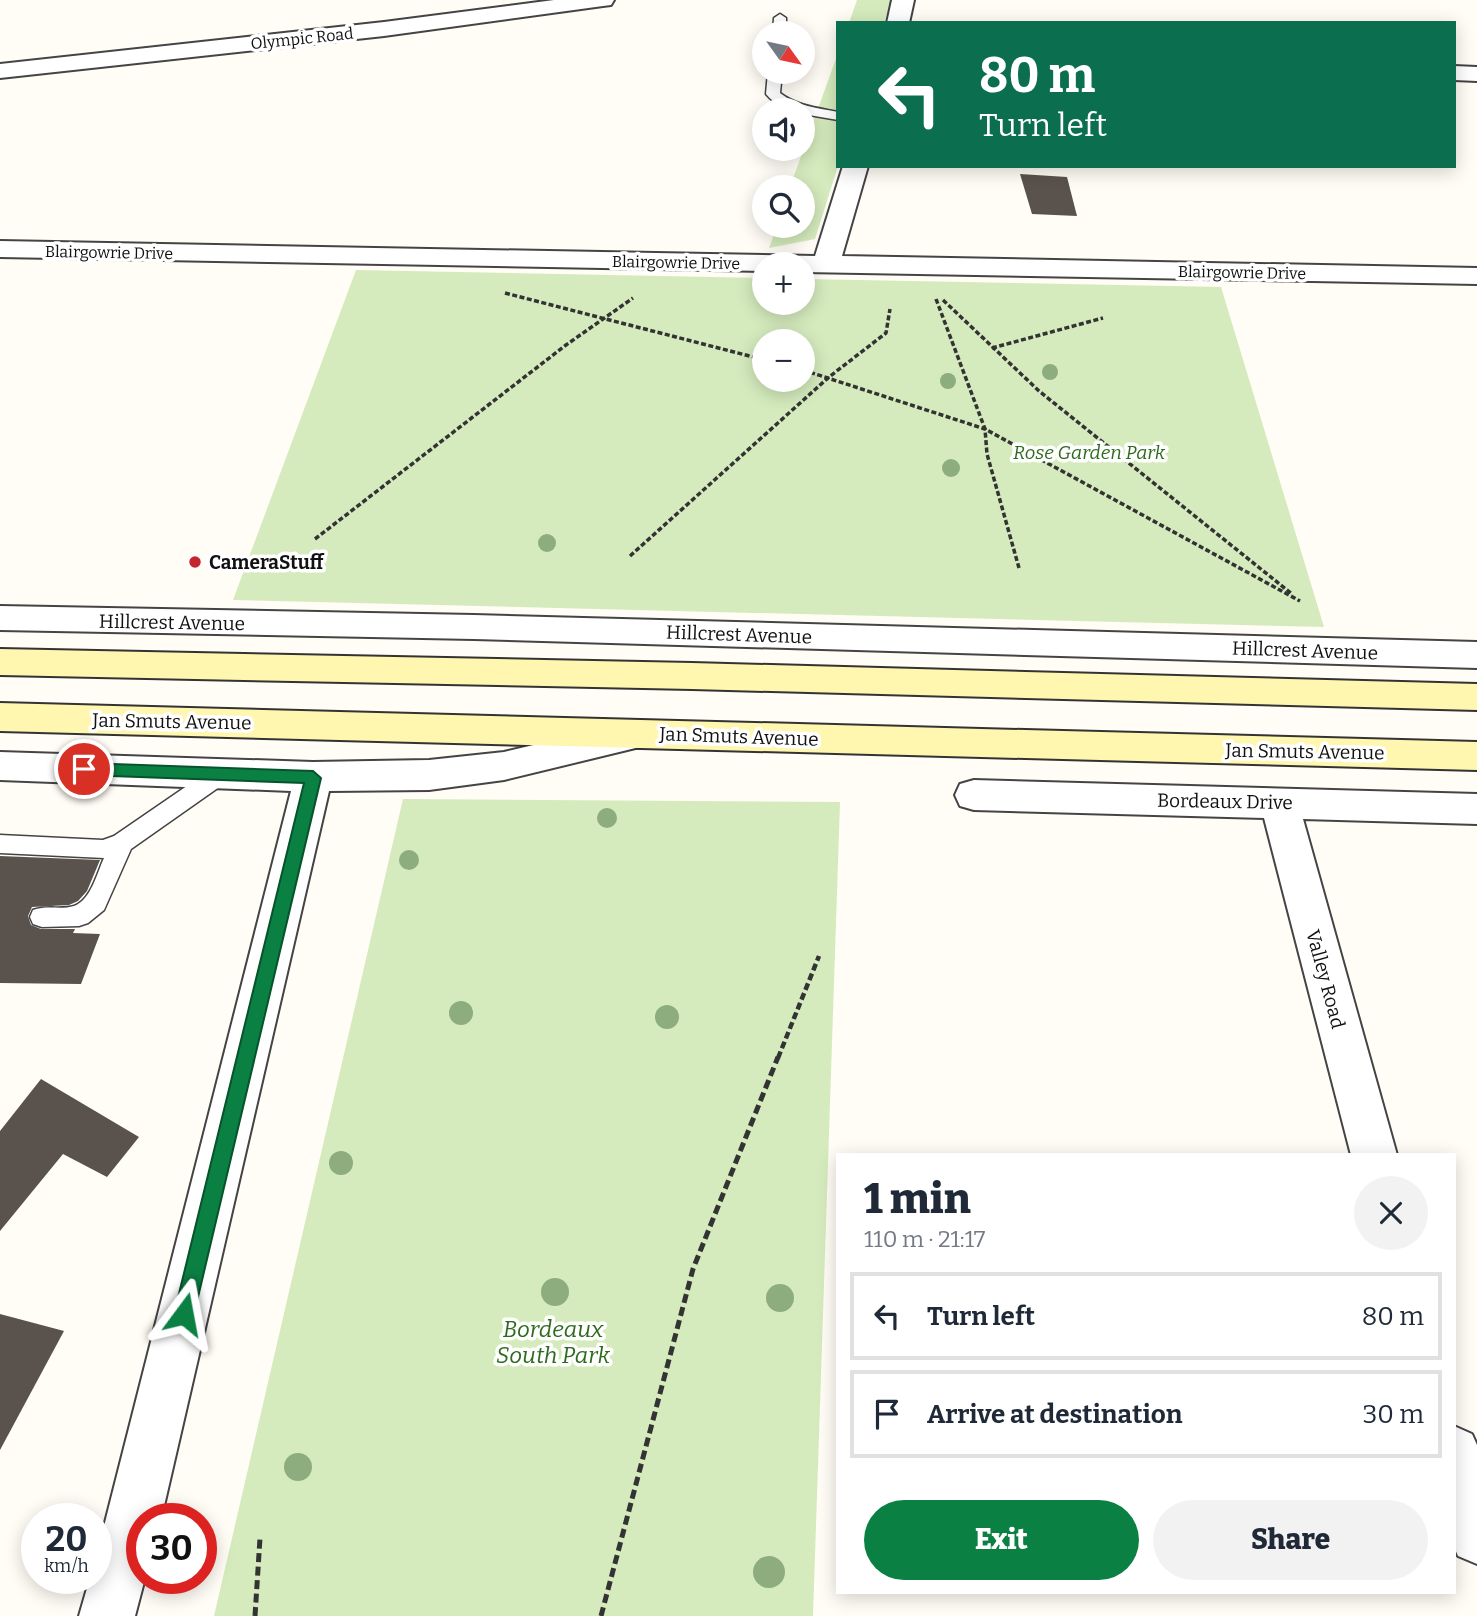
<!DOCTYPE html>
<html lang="en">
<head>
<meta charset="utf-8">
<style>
  body { margin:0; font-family:Bitter,serif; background:#f2f2f3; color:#1f2937; height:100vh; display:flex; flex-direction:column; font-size:26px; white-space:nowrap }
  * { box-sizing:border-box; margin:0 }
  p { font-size:23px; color:#747a83 }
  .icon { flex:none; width:38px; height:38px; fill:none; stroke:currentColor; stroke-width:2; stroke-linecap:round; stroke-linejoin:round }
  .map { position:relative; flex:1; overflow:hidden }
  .details { position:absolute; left:836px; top:1153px; width:620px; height:441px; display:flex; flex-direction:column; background:#fff; border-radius:0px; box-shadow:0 4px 18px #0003 }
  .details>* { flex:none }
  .guide { position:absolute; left:836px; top:21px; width:620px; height:147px; border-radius:0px; box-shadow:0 4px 18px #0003; background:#0b6e4f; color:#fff; overflow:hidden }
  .needle { width:46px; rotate:123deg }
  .controls { position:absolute; left:752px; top:21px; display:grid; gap:14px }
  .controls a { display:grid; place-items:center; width:63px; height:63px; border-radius:50%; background:#fff; box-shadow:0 4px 18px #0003; font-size:35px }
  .speed { position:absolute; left:21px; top:1503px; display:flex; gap:14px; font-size:35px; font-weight:700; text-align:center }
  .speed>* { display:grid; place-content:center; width:91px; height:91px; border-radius:50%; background:#fff; box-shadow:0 4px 18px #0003; line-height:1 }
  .speed small { font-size:18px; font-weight:400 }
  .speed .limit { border:10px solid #d22; background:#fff; color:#111 }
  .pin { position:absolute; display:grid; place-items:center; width:60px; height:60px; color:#fff; margin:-30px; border:4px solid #fff; border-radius:50%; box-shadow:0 2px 7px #0007 }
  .me { position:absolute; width:77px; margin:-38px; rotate:13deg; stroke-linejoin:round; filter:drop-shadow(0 0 5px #0008) }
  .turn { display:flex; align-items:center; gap:24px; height:147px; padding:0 28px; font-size:32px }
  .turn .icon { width:91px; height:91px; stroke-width:2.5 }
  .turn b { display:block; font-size:49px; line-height:60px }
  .round { display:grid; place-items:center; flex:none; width:74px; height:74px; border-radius:37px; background:#f2f2f3 }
  .head { display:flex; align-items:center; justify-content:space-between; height:119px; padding:0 28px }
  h1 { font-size:42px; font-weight:800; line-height:52px }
  .primary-button { display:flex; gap:14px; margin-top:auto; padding:14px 28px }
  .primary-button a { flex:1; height:80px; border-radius:42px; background:#0b8043; color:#fff; font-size:28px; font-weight:800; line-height:80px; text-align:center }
  .primary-button a+a { background:#f2f2f3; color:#1f2937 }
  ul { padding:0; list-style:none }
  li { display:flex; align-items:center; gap:21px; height:88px; margin:0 14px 10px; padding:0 14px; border:4px solid #e0e1e3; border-radius:0px }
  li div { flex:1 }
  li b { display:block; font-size:26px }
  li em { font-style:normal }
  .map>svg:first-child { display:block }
  .green { fill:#d5ebbd; fill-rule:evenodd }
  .building { fill:#5a524d }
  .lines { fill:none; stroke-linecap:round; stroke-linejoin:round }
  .service-casing { stroke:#444; stroke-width:3 }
  .minor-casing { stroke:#444; stroke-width:4 }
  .secondary-casing { stroke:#333; stroke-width:4 }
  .path-far2 { stroke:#333; stroke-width:3.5; stroke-dasharray:5 2.5; stroke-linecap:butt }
  .path-far1 { stroke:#333; stroke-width:4.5; stroke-dasharray:7 3.5; stroke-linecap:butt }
  .path { stroke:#333; stroke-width:5; stroke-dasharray:9 4.5; stroke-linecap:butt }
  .service { fill:#fff; fill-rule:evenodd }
  .minor { fill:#fff; fill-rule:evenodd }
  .secondary { fill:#fff6b0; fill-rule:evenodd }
  .tree { fill:#8dad7f }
  .route { fill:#0b8043; stroke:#07532c; stroke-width:2 }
  .poi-dot { fill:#c4262e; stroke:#fff; stroke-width:2.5 }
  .labels { text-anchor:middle; stroke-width:7; stroke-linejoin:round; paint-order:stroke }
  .far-street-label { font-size:16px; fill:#111; stroke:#fff }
  .park-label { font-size:19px; font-style:italic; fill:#2f6b1f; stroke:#fff }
  .poi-label { font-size:19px; font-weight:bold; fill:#111; stroke:#fff; text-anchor:start }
  .street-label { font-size:19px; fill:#111; stroke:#fff }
  .near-park-label { font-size:23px; font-style:italic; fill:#2f6b1f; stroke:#fff }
</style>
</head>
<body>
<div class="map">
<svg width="1477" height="1616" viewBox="0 0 1477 1616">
  <rect width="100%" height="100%" fill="#fffdf5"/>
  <g class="green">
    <polygon points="857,0 891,0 884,23 849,23"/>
    <polygon points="838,53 838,166 815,239 769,248 777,226 803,226 803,187 790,187"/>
    <path d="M 356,270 L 765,278 L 765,303 L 803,303 L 803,279 L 1221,287 L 1324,627 L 233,600 ZM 765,341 L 803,341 L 803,380 L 765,380 Z"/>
    <polygon points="403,799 840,802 813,1616 214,1616"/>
  </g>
  <g class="building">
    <polygon points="1020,174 1067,177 1077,216 1032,214"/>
    <polygon points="0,856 100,860 87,891 78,901 69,905 32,907 28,916 31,925 41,929 75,929 73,933 100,934 81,984 0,983"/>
    <polygon points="41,1079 139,1137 107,1177 63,1154 0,1231 0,1131"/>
    <polygon points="0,1314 64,1331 0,1450"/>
  </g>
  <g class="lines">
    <defs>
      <g id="service">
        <polygon points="780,14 786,18 786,33 773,33 774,18"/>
        <path d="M 768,72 L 782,72 L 780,93 C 797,106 818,108 838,112 L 838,120 L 803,114 L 803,110 C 788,110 776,106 766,94 Z"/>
        <path d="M 224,763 L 232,766 L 235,772 L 232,778 L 131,849 L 104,910 L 88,923 L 79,926 L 42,927 L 33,924 L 30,917 L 33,910 C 47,905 61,910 74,906 C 91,900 97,873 104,858 L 0,853 L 0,835 L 103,840 L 114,836 L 216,766 Z"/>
      </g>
      <g id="minor">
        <polygon points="554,0 614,0 611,5 603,6 384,36 0,78 0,64 384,22"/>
        <polygon points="892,0 914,0 909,23 887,23"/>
        <polygon points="1454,66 1477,67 1477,81 1454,80"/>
        <polygon points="843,166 868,166 842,256 1477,268 1477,284 803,272 803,264 765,264 765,271 0,257 0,241 815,256"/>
        <polygon points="0,606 474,615 1477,642 1477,668 474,639 0,630"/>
        <polygon points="639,720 652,724 657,734 652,744 504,780 429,790 329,791 161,1519 142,1519 142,1578 145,1578 135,1616 79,1616 90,1578 96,1578 96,1558 291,791 0,780 0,752 313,762 429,760 504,752"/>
        <polygon points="974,780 1477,794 1477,824 1303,819 1397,1155 1351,1155 1264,818 974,810 960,806 955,795 960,784"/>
        <polygon points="1454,1426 1472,1434 1477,1445 1477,1564 1458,1556 1454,1547"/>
      </g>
      <g id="secondary">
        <polygon points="0,649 692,663 1477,684 1477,710 692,689 0,675"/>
        <polygon points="0,703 1477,742 1477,770 0,731"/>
      </g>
    </defs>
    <use href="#service" class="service-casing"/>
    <use href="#minor" class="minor-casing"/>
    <use href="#secondary" class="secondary-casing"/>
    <g class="path-far2">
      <polyline points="505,293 765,360"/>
      <polyline points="936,299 985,429 987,454 1019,568"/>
      <polyline points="943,300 1039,391 1292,594"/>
      <polyline points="992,348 1103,318"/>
      <polyline points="803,370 985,429 1300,601"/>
      <polyline points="315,539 566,345 633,298"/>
      <polyline points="630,556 829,377 886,333 890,309"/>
    </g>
    <polyline class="path-far1" points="778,1058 819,956"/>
    <g class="path">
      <polyline points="255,1616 260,1538"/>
      <polyline points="601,1616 693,1269 778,1057"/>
    </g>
    <use href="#service" class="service"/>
    <use href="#minor" class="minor"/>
    <use href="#secondary" class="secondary"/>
  </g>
  <g class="tree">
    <circle cx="1050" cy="372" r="8"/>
    <circle cx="948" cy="381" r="8"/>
    <circle cx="951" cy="468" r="9"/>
    <circle cx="547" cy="543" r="9"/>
    <circle cx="607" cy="818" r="10"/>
    <circle cx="409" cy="860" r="10"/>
    <circle cx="461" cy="1013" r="12"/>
    <circle cx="667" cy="1017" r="12"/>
    <circle cx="341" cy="1163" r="12"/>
    <circle cx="555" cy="1292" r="14"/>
    <circle cx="780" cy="1298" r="14"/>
    <circle cx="298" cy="1467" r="14"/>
    <circle cx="769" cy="1572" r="16"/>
  </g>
  <polygon class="route" points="84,763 313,771 321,778 194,1314 191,1321 184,1324 177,1321 174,1314 304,783 84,775 76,769"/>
  <circle class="poi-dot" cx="195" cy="562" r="7"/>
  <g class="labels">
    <g class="far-street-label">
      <text transform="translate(302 38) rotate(-6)" y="6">Olympic Road</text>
      <text transform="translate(109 252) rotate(1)" y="6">Blairgowrie Drive</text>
      <text transform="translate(676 262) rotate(1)" y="6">Blairgowrie Drive</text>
      <text transform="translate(1242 272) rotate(1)" y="6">Blairgowrie Drive</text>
    </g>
    <g class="park-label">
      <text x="1089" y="459">Rose Garden Park</text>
    </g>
    <g class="poi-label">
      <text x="209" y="569">CameraStuff</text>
    </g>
    <g class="street-label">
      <text transform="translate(172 622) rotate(1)" y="7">Hillcrest Avenue</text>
      <text transform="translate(739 634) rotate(2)" y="7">Hillcrest Avenue</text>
      <text transform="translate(1305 650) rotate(2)" y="7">Hillcrest Avenue</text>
      <text transform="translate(172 721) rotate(1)" y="7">Jan Smuts Avenue</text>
      <text transform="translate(739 736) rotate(2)" y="7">Jan Smuts Avenue</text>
      <text transform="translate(1305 751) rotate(1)" y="7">Jan Smuts Avenue</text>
      <text transform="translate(1225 801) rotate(1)" y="7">Bordeaux Drive</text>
      <text transform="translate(1326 979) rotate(75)" y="7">Valley Road</text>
    </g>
    <g class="near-park-label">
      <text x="553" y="1337">Bordeaux<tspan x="553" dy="26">South Park</tspan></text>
    </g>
  </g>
</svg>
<div class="controls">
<a><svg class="needle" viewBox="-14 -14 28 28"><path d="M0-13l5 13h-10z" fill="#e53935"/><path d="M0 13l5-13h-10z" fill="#747a83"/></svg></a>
<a><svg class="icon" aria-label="sound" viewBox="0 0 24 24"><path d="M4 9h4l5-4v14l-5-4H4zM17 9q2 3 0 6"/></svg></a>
<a><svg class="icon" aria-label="search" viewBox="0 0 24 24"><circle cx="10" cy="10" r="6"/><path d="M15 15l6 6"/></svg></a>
<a>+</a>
<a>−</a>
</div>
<div class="speed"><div>20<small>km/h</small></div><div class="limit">30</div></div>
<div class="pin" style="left:84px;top:769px;background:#d93025"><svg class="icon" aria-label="arrive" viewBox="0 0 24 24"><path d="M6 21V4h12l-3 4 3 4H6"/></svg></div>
<svg class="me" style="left:184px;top:1314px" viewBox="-20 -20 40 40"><path d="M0-17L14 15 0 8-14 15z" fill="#0b8043" stroke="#fff" stroke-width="4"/></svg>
<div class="guide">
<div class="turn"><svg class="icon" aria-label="left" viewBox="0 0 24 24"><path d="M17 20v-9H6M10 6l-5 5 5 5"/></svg><div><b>80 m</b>Turn left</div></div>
</div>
<section class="details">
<div class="head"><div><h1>1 min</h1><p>110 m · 21:17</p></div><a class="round"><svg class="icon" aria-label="close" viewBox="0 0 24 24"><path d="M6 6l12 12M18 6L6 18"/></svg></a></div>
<ul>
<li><svg class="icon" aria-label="left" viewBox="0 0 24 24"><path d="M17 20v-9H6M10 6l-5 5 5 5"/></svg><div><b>Turn left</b></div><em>80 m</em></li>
<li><svg class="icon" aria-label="arrive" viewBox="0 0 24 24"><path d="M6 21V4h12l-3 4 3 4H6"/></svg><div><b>Arrive at destination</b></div><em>30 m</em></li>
</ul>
<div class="primary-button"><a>Exit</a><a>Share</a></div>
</section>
</div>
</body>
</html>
